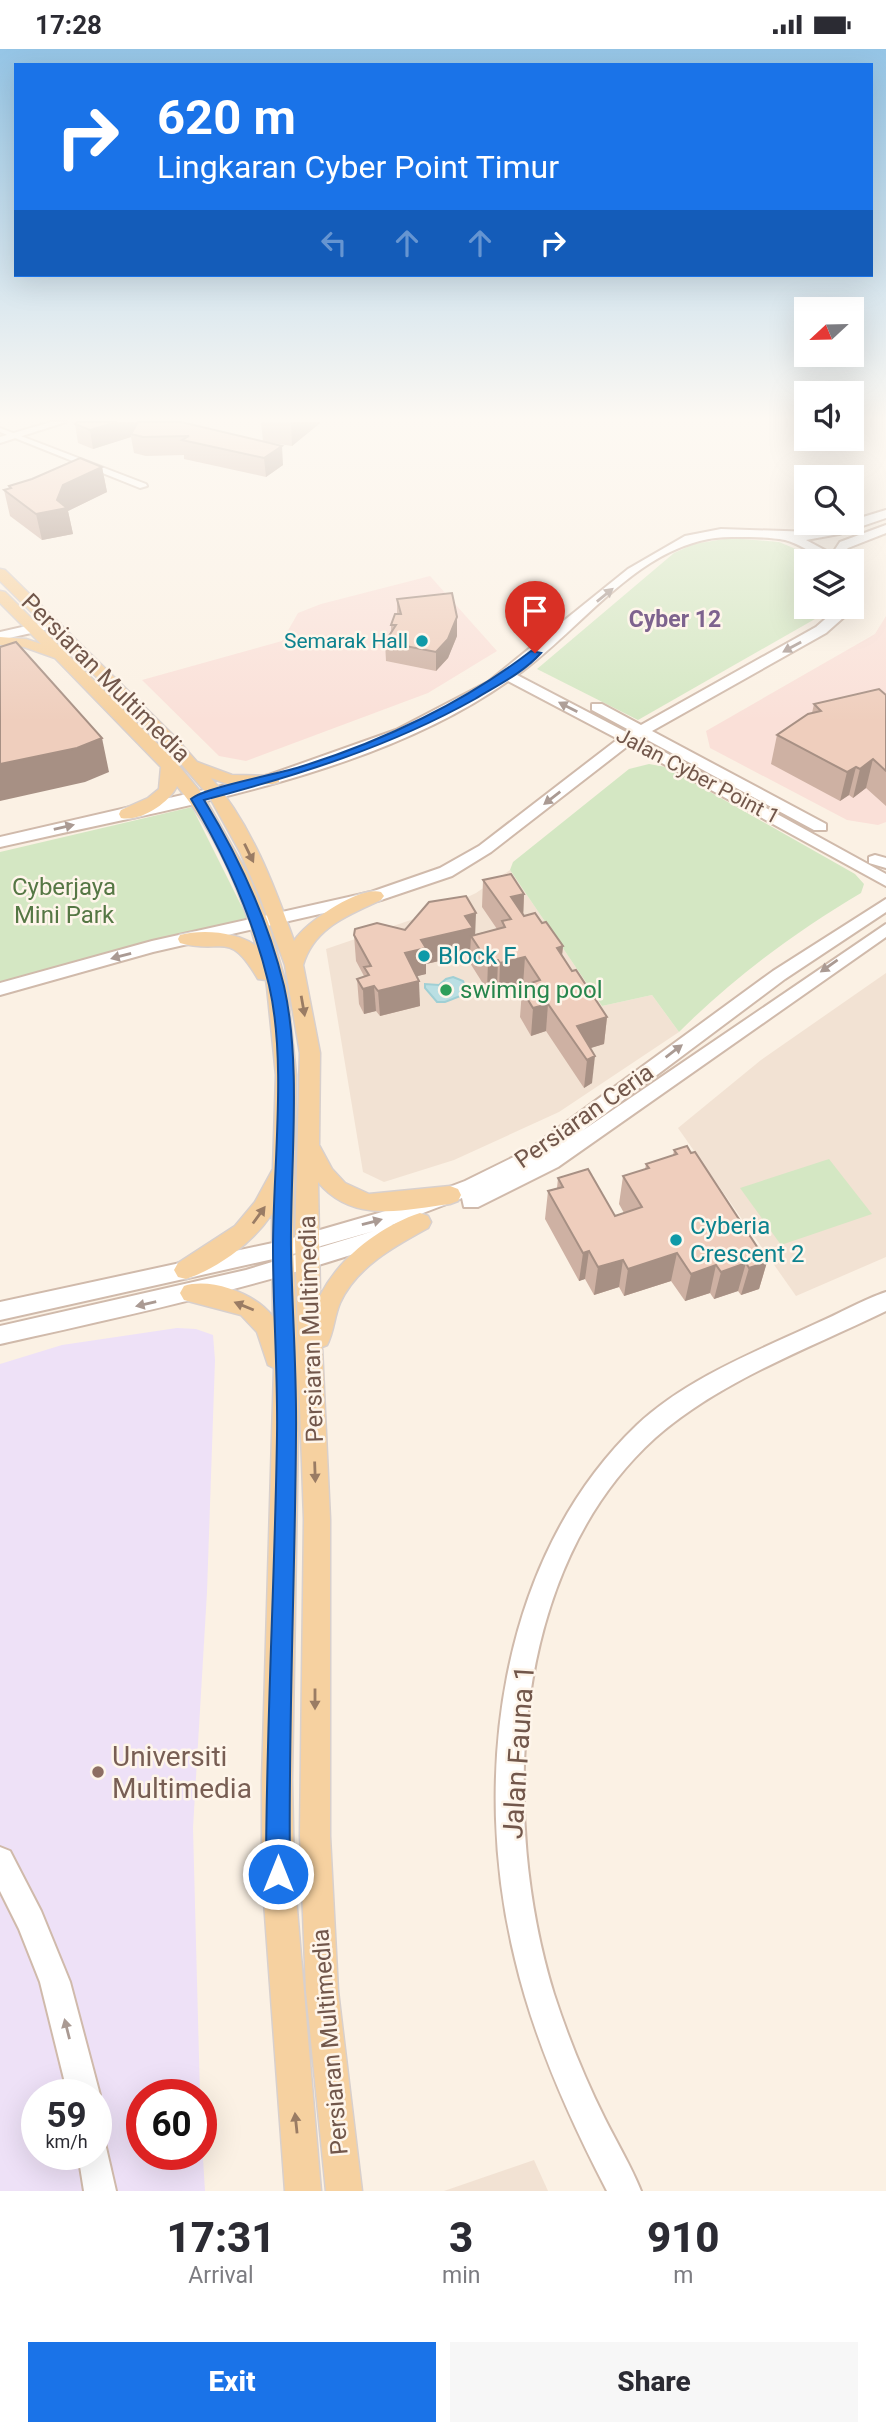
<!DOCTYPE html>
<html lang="en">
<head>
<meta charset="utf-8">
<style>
  body { margin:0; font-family:Roboto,sans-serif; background:#f7f7f7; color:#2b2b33; height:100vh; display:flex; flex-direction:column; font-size:26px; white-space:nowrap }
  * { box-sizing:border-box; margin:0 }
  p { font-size:23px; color:#7c7c81 }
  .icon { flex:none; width:38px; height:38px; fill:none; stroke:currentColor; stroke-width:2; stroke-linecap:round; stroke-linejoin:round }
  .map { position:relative; height:2142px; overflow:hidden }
  .side { display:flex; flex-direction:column; background:#fff; flex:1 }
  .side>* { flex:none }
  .banner { position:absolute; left:14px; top:14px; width:859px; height:214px; border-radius:0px; box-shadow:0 7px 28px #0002; background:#1a73e8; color:#fff; overflow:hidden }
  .needle { width:46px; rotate:248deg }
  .tools { position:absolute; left:794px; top:248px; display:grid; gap:14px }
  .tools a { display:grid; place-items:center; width:70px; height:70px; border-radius:0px; background:#fff; box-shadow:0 7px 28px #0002; font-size:35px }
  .speed { position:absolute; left:21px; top:2030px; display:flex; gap:14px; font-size:35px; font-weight:700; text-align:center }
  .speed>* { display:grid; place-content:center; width:91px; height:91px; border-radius:50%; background:#fff; box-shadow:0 7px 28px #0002; line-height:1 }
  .speed small { font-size:18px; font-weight:400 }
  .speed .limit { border:10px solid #d22; background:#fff; color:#111 }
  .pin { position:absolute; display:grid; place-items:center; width:60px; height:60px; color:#fff; margin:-72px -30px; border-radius:50% 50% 50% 0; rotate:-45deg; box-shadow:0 0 7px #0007 }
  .pin .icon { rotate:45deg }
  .me { position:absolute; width:77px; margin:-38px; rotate:0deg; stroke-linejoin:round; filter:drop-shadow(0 0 5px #0008) }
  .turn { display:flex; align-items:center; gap:24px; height:147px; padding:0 28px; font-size:32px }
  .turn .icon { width:91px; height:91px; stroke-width:2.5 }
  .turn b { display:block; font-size:49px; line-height:60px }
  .lanes { display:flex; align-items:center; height:66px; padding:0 28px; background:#0003; justify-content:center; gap:35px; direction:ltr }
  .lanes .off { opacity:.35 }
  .eta { display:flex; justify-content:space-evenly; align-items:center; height:119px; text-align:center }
  .eta b { font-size:42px; font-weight:800; line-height:49px }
  .primary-button { display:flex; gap:14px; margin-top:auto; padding:14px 28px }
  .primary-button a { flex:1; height:80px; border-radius:0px; background:#1a73e8; color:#fff; font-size:28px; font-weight:800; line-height:80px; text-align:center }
  .primary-button a+a { background:#f7f7f7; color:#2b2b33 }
  .status { display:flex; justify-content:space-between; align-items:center; height:49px; padding:0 35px; background:#fff; direction:ltr }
  .status svg { height:19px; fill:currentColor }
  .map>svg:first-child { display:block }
  .residential { fill:#f2e2d3 }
  .commercial { fill:#fae0d8 }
  .education { fill:#eee1f7; fill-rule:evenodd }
  .green { fill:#d4e7c3 }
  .water { fill:#badfe3; stroke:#a0cfd4; stroke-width:2 }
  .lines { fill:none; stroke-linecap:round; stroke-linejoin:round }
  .street-casing { stroke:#ccb8ab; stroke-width:4 }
  .secondary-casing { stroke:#d0baab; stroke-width:4 }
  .primary-casing { stroke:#d8d0cd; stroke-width:3 }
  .street { fill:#fff; fill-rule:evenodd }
  .secondary { fill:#fff; fill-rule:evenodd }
  .primary { fill:#f6d1a0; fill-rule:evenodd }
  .wall { fill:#ceb1a3 }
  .shaded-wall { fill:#a79084 }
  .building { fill:#efcebd; stroke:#a79084; stroke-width:2 }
  .oneway { fill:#aa9a93 }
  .oneway2 { fill:#9a7c64 }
  .route { fill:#1a73e8; stroke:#114b97; stroke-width:2 }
  .culture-dot { fill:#0f9aa8; stroke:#fef5ea; stroke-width:2.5 }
  .leisure-dot { fill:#2e9e5b; stroke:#fef5ea; stroke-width:2.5 }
  .education-dot { fill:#8d6e63; stroke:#fef5ea; stroke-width:2.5 }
  .labels { text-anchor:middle; stroke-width:5; stroke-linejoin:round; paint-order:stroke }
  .far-culture-label { font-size:21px; fill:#0d838f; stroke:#fef5ea; text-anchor:end }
  .far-street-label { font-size:21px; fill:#72574b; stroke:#fef5ea }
  .far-quarter-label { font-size:23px; font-weight:bold; fill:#7d638e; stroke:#fef5ea }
  .street-label { font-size:24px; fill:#72574b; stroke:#fef5ea }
  .park-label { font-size:24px; fill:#574; stroke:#fef5ea }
  .culture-label { font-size:24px; fill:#0d838f; stroke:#fef5ea; text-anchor:start }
  .leisure-label { font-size:24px; fill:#27864d; stroke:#fef5ea; text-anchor:start }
  .near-street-label { font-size:28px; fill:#72574b; stroke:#fef5ea }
  .near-education-label { font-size:28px; fill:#785e54; stroke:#fef5ea; text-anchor:start }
</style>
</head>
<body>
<div class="status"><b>17:28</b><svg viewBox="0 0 49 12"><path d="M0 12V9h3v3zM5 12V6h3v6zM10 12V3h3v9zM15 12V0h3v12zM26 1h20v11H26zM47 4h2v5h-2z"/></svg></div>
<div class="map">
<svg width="886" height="2142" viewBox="0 0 886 2142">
  <rect width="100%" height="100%" fill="#fbf1e4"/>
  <g class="residential">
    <polygon points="510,821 602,957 652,946 679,983 559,1063 454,1111 384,1133 363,1123 326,900 440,861 476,844"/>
    <polygon points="886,924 886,1208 796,1247 678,1079 761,1011"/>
    <polygon points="534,2111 548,2142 444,2142"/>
  </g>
  <g class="commercial">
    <polygon points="430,527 497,602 428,644 246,712 219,707 142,631 282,592 298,564 321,555"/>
    <polygon points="886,567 886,773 878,776 847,771 710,699 706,682 875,585"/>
  </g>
  <path class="education" d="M 177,1279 L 196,1280 L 213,1286 L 215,1311 L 207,1543 L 193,1779 L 200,2046 L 142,2046 L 142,2105 L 201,2105 L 201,2076 L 205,2142 L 0,2142 L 0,1315 L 62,1296 ZM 37,2046 L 96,2046 L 96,2105 L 37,2105 Z"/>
  <g class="green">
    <polygon points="730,489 779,493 827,513 807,513 807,558 836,558 638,671 537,620 674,504 694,495"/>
    <path d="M 649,715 L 666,718 L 855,825 L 864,835 L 861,844 C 794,884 734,928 679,983 L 652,946 L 602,957 L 510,821 L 513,813 L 629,720 Z"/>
    <polygon points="192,758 248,870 0,934 0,803"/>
    <polygon points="829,1110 872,1165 781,1196 740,1139"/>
  </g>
  <polygon class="water" points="453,928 463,932 466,939 463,946 445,953 437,953 425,939 425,935 439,936 446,930"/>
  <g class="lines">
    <defs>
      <polygon id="street" points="0,379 146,435 147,437 140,439 0,383"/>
      <g id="secondary">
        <polygon points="51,373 66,373 0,394 0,388"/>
        <path d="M 886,461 L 886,469 L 839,485 L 806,491 L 832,505 L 840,493 L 886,476 L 886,484 L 848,499 L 844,503 L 843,513 C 818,513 808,497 785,491 C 770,488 752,488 737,488 C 646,484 585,578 517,626 L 628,684 L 631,682 L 592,661 L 592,655 L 602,655 L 641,676 L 816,578 L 839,558 L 852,556 L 852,561 L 826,584 L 652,682 L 826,775 L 826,781 L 814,781 L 642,688 L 639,689 L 886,825 L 886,837 L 629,696 L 491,803 L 452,827 L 381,851 L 153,903 L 0,946 L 0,934 L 152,892 L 371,843 L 440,819 L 479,797 L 618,690 L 508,632 C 369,730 164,760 0,798 L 0,788 L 269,726 L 396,681 L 488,633 L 628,520 L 685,487 L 721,480 L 814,483 Z"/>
        <polygon points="53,571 60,575 58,578 0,591 0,583"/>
        <polygon points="875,806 886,809 886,819 869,814 869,808"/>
        <path d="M 886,850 L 886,863 L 785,930 L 582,1082 L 886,875 L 886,888 L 558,1118 L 478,1158 L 464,1158 L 462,1149 L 392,1176 L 401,1184 L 398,1190 C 268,1236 134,1265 0,1295 L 0,1277 L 246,1221 L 374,1182 L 282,1208 L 0,1271 L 0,1253 L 282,1192 L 389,1161 L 465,1132 L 528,1101 L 773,922 Z"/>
        <path d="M 886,1243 L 886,1262 C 808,1300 721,1331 655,1389 C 509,1521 500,1769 554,1945 C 568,1988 585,2030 605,2070 C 617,2094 631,2117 641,2142 L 607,2142 C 569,2069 534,1991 515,1910 C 471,1731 498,1509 637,1376 C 686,1330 755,1303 815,1275 C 839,1265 862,1251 886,1243 Z"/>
        <polygon points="0,1798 10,1802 41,1862 70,1933 100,2046 96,2054 96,2046 68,2046 40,1933 19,1880 0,1842"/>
        <polygon points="96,2090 105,2094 116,2142 84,2142 78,2105 96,2105"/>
      </g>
      <path id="primary" d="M 0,520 L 5,521 L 175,688 L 197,713 L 232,726 L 279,727 L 279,733 L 273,735 L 230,736 L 211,729 C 251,775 274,836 294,892 C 306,873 359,837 381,843 L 384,847 L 381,851 C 349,866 314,878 303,916 L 320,1004 L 319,1096 L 332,1120 L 345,1134 L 369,1145 L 450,1137 L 458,1140 L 461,1146 L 458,1152 L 450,1155 C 403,1161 353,1175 318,1133 L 320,1247 C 339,1209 380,1177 420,1164 L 428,1167 L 431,1173 L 428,1179 C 395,1197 356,1218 340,1254 C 334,1268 334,1283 327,1296 L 322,1298 L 330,1470 L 330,1787 L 338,1942 L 362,2142 L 326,2142 L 306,1942 L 300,1787 L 304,1470 L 299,1329 L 292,1731 L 294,1825 L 321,2142 L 285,2142 L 262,1825 L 262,1731 L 274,1319 L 268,1316 L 257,1283 L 241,1266 L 184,1251 L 180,1244 L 184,1237 C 211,1228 256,1245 273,1268 L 272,1165 C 252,1194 219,1219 186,1230 L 178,1228 L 174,1221 L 178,1214 L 235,1177 L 255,1153 L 273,1120 L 276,1026 L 267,938 L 266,931 L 258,930 C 228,879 224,906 180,894 L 178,890 L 180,886 C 203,880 237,883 256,897 C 241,841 214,781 177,737 C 169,754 141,773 121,769 L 119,765 L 121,761 L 148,749 L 159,740 L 161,718 L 55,609 L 24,598 L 0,596 L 0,588 L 26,590 L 41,595 L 0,554 L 0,542 L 5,543 L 175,712 L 203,746 L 249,827 L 268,873 L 287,938 L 296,1026 L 293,1200 L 299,1318 L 295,1191 L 300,1004 L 285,916 L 260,848 L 240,803 L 209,747 L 163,694 L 0,532 Z"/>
    </defs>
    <use href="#street" class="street-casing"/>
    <use href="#secondary" class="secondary-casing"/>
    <use href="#primary" class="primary-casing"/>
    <use href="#street" class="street"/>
    <use href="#secondary" class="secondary"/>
    <use href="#primary" class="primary"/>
  </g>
  <g class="wall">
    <polygon points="261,373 320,373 320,374 292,397 266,393 283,416 266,428 184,410 184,406 146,407 134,404 131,388 93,400 78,394 75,375 263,392"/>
    <polygon points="102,418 107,443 68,462 73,485 42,491 10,467 4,441 9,440 9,437"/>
    <polygon points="397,550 457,587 448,609 436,622 386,612 385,593 391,584 391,576 397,565"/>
    <polygon points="886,646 886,757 866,739 853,749 849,746 840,752 771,715 777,686 812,664 814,655"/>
    <polygon points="483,831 524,845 523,866 542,874 563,897 562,906 572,922 607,968 604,995 590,999 592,1034 584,1039 546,982 531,987 520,968 522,941 526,940 523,936 499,941 497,938 487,941 470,914 470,905 426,915 426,925 417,927 420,957 380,967 376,962 364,965 359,955 357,930 364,927 356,912 354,886 405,881 476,885 497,880 482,858"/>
    <polygon points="674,1101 767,1213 759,1240 741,1246 738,1242 714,1250 710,1244 685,1252 671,1232 624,1247 619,1238 594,1246 585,1230 579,1232 545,1170 548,1142 557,1139 558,1129 615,1167 624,1164 619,1155 623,1127 645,1121 646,1115 673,1107"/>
  </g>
  <g class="shaded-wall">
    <polygon points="117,373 144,373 131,385 131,388 93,400 90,381"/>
    <polygon points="291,373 320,373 320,374 292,397"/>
    <polygon points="282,397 283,416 266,428 264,409"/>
    <polygon points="102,418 107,443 68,462 73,485 42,491 36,465 57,451 63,436"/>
    <polygon points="457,568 457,587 448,609 436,622 436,603"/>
    <polygon points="102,689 109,723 85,733 0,752 0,715"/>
    <polygon points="873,710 866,739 853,749 860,720"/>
    <polygon points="856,718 849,746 840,752 847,723"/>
    <polygon points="524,845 523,872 511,848"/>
    <polygon points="476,864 475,889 471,887 470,905 426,915 426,925 406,930 405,904 421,891 465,867"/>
    <polygon points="563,897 560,925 557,899"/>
    <polygon points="525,908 523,936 499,941 500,914"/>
    <polygon points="498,911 497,938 487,941 488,913"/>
    <polygon points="419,932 420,957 380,967 378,942"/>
    <polygon points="374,937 376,962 364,965 363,940"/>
    <polygon points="548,955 546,982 531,987 533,959"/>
    <polygon points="607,968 604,995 581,1002 577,977"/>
    <polygon points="595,1007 592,1034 584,1039 587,1011"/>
    <polygon points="589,1202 585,1230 579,1232 583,1204"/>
    <polygon points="677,1204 671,1232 624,1247 628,1220"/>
    <polygon points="623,1211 619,1238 594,1246 598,1218"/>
    <polygon points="767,1213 759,1240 741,1246 749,1219"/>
    <polygon points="746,1214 738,1242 714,1250 721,1223"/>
    <polygon points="716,1216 710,1244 685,1252 691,1225"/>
  </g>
  <g class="building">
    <polygon points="77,373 117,373 90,381 75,375"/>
    <polygon points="138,373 181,373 282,397 264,409 182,391 189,387 143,388 131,385"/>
    <polygon points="80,409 102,418 63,436 57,451 67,459 36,465 4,441 11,439 9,437 32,430"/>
    <polygon points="452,544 457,568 448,590 436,603 385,593 396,576 391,576 395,565 401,565 397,550"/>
    <polygon points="16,593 102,689 77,699 0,715 0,598"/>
    <polygon points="879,640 886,646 886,722 873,710 860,720 856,718 847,723 777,686 808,665 821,662 814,655"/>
    <polygon points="511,825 524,845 511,848 524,867 535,864 542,874 546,873 563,897 557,899 572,922 576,921 607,968 577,977 595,1007 587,1011 548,955 533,959 522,941 530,938 528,935 540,931 525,908 500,914 498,911 488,913 471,887 505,878 502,872 511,870 483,831"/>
    <polygon points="466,847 476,864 465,867 473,879 421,891 426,899 405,904 419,932 378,942 374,937 363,940 357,930 369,926 364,918 371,917 354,886 355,880 377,874 405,881 429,853"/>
    <polygon points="687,1097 691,1104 695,1103 767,1213 749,1219 746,1214 721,1223 716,1216 691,1225 677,1204 628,1220 623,1211 598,1218 589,1202 583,1204 548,1142 563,1138 558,1129 588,1120 615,1167 642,1158 623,1127 649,1119 646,1115 677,1105 674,1101"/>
  </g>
  <defs><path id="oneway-solid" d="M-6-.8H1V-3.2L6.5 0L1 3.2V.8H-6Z" transform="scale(1.75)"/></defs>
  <g class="oneway">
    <use href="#oneway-solid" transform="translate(605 546) rotate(-39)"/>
    <use href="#oneway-solid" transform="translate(792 598) rotate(151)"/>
    <use href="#oneway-solid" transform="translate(568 658) rotate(-153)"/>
    <use href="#oneway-solid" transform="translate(552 749) rotate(142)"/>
    <use href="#oneway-solid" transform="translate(64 778) rotate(-13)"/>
    <use href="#oneway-solid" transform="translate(121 907) rotate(165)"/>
    <use href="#oneway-solid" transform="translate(829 917) rotate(145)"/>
    <use href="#oneway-solid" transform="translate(674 1002) rotate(-37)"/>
    <use href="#oneway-solid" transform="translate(372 1173) rotate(-15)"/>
    <use href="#oneway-solid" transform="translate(146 1255) rotate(167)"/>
    <use href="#oneway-solid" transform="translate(67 1980) rotate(-104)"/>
  </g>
  <g class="oneway2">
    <use href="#oneway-solid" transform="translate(249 804) rotate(64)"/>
    <use href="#oneway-solid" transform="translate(303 957) rotate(80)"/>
    <use href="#oneway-solid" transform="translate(259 1166) rotate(-54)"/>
    <use href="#oneway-solid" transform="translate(244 1257) rotate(-158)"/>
    <use href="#oneway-solid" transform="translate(315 1423) rotate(88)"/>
    <use href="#oneway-solid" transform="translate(315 1650) rotate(90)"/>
    <use href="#oneway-solid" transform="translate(296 2074) rotate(-96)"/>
  </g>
  <linearGradient id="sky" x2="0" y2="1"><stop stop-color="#95c5e6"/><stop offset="0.55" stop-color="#fdf9f3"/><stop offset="1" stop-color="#fdf9f3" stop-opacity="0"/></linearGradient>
  <rect width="886" height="673" fill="url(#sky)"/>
  <path class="route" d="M 531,602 L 541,604 C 523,624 498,636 475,650 C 389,698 299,726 204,751 C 240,810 268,871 284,937 C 302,1017 290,1117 291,1200 C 292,1262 297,1324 296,1386 C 295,1533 288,1679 290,1825 L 286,1833 L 278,1837 L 269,1833 L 266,1825 C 266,1678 275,1532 277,1386 C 278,1324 273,1261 273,1199 C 273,1118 287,1013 269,936 C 253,869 226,808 191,750 C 205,738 280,725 303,717 C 383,692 465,653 531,602 Z"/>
  <g class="culture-dot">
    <circle cx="422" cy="592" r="7"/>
    <circle cx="424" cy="907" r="7"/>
    <circle cx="676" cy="1191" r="7"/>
  </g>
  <circle class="leisure-dot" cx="446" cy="941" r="7"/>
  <circle class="education-dot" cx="98" cy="1723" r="7"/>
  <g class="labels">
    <g class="far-culture-label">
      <text x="408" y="599">Semarak Hall</text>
    </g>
    <g class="far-street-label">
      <text transform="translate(698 727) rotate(28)" y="7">Jalan Cyber Point 1</text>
    </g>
    <g class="far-quarter-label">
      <text x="675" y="578">Cyber 12</text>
    </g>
    <g class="street-label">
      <text transform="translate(106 629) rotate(45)" y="8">Persiaran Multimedia</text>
      <text transform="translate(584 1067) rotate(-35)" y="8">Persiaran Ceria</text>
      <text transform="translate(311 1280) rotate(-92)" y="8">Persiaran Multimedia</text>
      <text transform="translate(330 1993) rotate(-95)" y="8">Persiaran Multimedia</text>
    </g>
    <g class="park-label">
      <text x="64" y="846">Cyberjaya<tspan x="64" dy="28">Mini Park</tspan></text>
    </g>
    <g class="culture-label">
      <text x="438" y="915">Block F</text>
      <text x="690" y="1185">Cyberia<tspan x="690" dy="28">Crescent 2</tspan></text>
    </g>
    <g class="leisure-label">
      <text x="460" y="949">swiming pool</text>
    </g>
    <g class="near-street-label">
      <text transform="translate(518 1703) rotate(-86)" y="10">Jalan Fauna 1</text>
    </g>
    <g class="near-education-label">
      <text x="112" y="1717">Universiti<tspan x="112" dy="32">Multimedia</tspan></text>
    </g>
  </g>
</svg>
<div class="tools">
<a><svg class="needle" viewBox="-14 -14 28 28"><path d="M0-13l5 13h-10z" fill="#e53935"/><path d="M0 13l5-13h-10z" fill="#7c7c81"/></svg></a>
<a><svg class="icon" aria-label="sound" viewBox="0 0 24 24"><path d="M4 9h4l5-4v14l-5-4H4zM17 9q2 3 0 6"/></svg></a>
<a><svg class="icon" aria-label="search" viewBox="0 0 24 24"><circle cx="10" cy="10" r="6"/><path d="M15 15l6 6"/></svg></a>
<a><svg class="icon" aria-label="layers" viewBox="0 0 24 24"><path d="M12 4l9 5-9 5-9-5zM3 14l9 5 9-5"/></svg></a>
</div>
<div class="speed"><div>59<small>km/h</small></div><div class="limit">60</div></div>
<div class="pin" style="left:535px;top:604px;background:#d93025"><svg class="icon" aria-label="arrive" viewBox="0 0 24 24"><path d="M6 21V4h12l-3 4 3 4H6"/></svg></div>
<svg class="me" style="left:278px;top:1825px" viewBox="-20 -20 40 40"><circle r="17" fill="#1a73e8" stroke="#fff" stroke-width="3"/><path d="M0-11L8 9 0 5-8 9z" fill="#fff"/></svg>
<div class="banner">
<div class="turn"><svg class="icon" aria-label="right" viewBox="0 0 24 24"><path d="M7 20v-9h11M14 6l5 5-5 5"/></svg><div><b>620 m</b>Lingkaran Cyber Point Timur</div></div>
<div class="lanes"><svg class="icon off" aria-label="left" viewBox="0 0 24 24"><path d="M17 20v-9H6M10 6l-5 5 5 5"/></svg><svg class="icon off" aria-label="ahead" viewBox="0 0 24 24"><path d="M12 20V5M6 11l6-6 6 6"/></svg><svg class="icon off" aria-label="ahead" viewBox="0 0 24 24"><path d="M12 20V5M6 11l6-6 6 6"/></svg><svg class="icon" aria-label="right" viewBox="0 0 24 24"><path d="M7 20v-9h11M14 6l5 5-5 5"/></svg></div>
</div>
</div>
<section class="side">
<div class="eta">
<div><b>17:31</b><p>Arrival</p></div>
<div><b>3</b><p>min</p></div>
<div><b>910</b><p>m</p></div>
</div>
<div class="primary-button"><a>Exit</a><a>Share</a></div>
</section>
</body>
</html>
